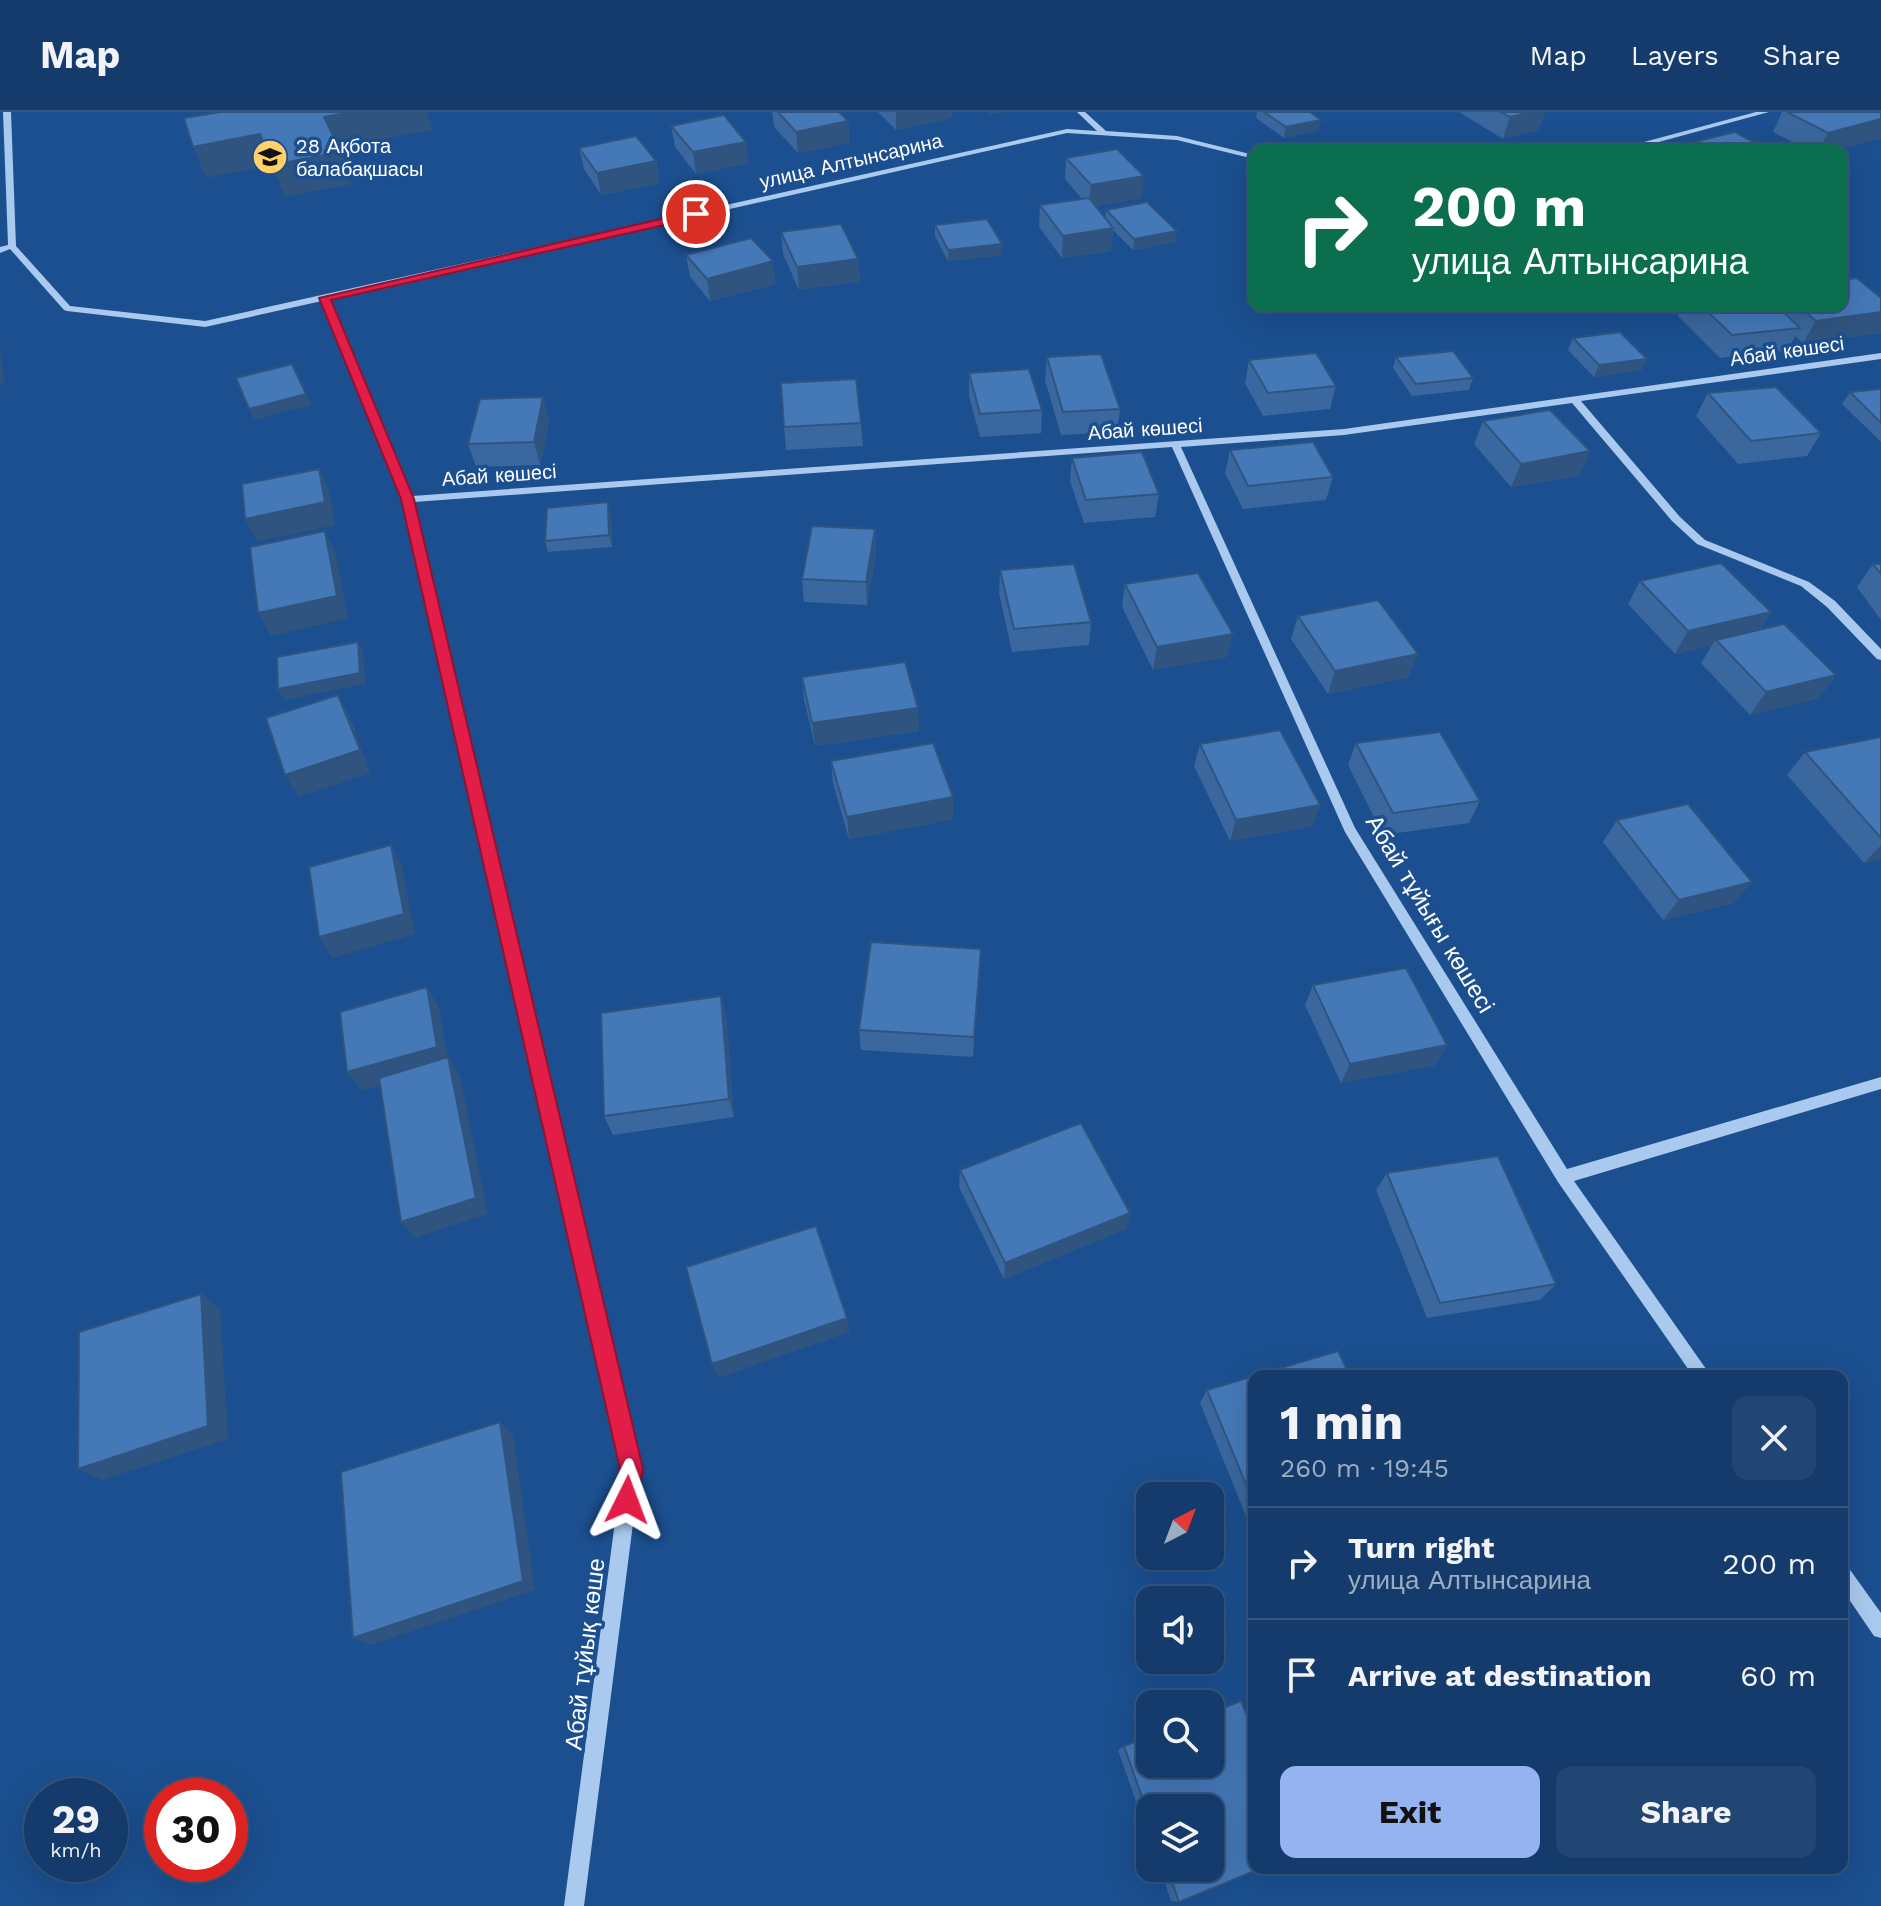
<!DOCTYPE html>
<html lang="en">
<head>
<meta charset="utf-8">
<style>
  body { margin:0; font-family:"Work Sans",sans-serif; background:#214673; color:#f1f3f6; height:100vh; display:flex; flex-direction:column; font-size:30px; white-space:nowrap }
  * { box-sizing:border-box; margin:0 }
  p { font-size:26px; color:#9dadc1 }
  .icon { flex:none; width:44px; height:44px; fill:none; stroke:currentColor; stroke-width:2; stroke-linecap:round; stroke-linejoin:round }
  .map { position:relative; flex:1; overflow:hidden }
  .panel { position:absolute; left:1248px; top:1258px; width:600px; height:504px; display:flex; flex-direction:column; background:#143b6b; border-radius:16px; box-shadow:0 8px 32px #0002,0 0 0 2px #33557e }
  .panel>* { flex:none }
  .guide { position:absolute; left:1248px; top:32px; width:600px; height:168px; border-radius:16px; box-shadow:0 8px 32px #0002,0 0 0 2px #33557e; background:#0b6e4f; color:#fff; overflow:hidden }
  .needle { width:52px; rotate:42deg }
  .fabs { position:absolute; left:1136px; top:1370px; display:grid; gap:16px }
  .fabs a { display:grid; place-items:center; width:88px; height:88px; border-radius:16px; background:#143b6b; box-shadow:0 8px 32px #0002,0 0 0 2px #33557e; font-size:40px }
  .speed { position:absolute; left:24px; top:1666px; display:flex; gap:16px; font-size:40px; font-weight:700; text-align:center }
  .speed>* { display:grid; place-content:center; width:104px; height:104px; border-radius:50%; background:#143b6b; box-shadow:0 8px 32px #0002,0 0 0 2px #33557e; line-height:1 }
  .speed small { font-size:20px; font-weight:400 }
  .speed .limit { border:12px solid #d22; background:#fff; color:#111 }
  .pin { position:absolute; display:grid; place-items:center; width:68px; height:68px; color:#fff; margin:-34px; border:4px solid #fff; border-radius:50%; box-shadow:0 2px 8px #0007 }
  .me { position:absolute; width:88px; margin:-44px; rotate:3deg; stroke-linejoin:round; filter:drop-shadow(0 0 6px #0008) }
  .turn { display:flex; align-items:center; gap:28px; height:168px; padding:0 32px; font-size:36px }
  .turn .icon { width:104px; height:104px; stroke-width:2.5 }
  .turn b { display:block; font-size:56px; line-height:68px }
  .round { display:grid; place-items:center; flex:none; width:84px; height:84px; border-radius:16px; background:#214673 }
  .headline { display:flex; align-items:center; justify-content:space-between; height:136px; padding:0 32px }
  h1 { font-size:48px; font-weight:700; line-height:60px }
  .action { display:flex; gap:16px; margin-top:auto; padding:16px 32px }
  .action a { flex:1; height:92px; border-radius:16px; background:#95b2f1; color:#111; font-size:32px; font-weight:700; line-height:92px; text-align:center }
  .action a+a { background:#214673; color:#f1f3f6 }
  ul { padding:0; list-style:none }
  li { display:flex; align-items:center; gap:24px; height:112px; padding:0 32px; border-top:2px solid #33557e }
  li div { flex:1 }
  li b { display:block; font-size:30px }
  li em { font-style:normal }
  header { display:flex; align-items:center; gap:48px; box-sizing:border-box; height:112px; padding:0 40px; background:#143b6b; border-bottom:2px solid #33557e }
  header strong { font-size:38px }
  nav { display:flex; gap:44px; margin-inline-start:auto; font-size:28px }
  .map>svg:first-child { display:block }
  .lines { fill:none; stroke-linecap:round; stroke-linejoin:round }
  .minor { fill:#a9c9ee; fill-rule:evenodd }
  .wall { fill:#3a679d }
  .shaded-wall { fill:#305480 }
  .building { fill:#4478b7; stroke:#305480; stroke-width:2 }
  .route { fill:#e11d48; stroke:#92132f; stroke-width:2 }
  .labels { text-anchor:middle; stroke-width:7; stroke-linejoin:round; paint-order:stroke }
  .far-poi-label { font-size:20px; fill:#fff; stroke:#1b4f8f; text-anchor:start }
  .far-street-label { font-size:20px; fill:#fff; stroke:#1b4f8f }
  .street-label { font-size:24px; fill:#fff; stroke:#1b4f8f }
</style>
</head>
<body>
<header>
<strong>Map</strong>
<nav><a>Map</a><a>Layers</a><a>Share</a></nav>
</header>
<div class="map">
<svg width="1881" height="1794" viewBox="0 0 1881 1794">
  <rect width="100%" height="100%" fill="#1b4f8f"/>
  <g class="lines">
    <g class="minor">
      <polygon points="3,0 11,0 16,134 70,194 205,209 1067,17 1097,19 1077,0 1085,0 1106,19 1177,24 1254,43 1254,47 1177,28 1067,21 330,187 412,384 1344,317 1881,241 1881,247 1581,289 1680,405 1705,428 1809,470 1835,489 1881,537 1881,548 1877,547 1827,495 1801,474 1697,432 1672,409 1572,291 1344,323 1181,335 1355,716 1567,1057 1881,965 1881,977 1574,1069 1711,1264 1693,1264 1558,1070 1345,720 1172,335 414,390 640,1357 584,1794 564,1794 622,1357 403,387 322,189 205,215 67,199 64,198 10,137 0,141 0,135 8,133"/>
      <polygon points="1756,0 1769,0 1644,34 1561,38 1565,36 1644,30"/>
      <polygon points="1842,1452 1848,1455 1881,1501 1881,1526 1874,1524 1842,1477"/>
    </g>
  </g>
  <g class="wall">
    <polygon points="772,0 839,0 848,9 849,31 798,41 774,15"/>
    <polygon points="878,0 952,0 951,6 896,18"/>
    <polygon points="1257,0 1310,0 1319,18 1284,26 1256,6"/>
    <polygon points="1459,0 1545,0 1538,18 1503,27"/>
    <polygon points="1782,0 1881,0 1881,26 1835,38 1808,38 1773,20"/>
    <polygon points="671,14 749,51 696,62 675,35"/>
    <polygon points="1698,29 1768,38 1694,38"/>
    <polygon points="579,36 656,49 659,71 601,83 584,57"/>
    <polygon points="1066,46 1141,86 1095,94 1105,106 1106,98 1175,130 1133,138 1113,118 1111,139 1062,146 1039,115 1040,93 1082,87 1065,67"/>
    <polygon points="935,113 1001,143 948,149 935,124"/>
    <polygon points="781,120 858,147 860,169 799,178 783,142"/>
    <polygon points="686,143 776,172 710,189 690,165"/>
    <polygon points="1881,186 1881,221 1803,231 1795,224 1788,238 1720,246 1678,204 1683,194 1842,194"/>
    <polygon points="1573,226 1642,258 1594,265 1568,238"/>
    <polygon points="1047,245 1120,297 1117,320 1061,323 1045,268"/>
    <polygon points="1396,245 1473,266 1469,278 1412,284 1393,256"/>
    <polygon points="1249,248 1336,274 1330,297 1263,304 1245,271"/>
    <polygon points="969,261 1042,298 1041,321 980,325 969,284"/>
    <polygon points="1881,277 1881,330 1842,292 1850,280"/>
    <polygon points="1708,281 1821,321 1807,344 1738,352 1696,304"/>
    <polygon points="549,308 540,353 476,355 468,332"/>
    <polygon points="1483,309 1580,363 1511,375 1474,332"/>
    <polygon points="861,311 863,334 786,338 784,315"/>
    <polygon points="1230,338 1333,365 1326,388 1243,397 1225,361"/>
    <polygon points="1072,346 1159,382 1155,405 1084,411 1070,369"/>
    <polygon points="608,390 611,402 612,435 548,440 545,429"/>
    <polygon points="875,417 876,440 867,493 804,490 802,467"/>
    <polygon points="1873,452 1881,452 1881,508 1857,475"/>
    <polygon points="1000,458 1091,510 1089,533 1012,540 999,481"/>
    <polygon points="1640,469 1771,500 1760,518 1836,563 1819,586 1750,603 1701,551 1712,533 1675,542 1628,492"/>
    <polygon points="1125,472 1227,545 1153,558 1122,495"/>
    <polygon points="1298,504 1409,565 1328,582 1291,527"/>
    <polygon points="802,565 919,619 815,634 804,587"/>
    <polygon points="1881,625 1881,747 1864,751 1787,663 1805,640"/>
    <polygon points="1356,631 1480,689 1469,711 1383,723 1348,653"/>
    <polygon points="1200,632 1320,693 1312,714 1230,729 1194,654"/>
    <polygon points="831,649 953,685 953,707 849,727 833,671"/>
    <polygon points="1617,708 1734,791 1663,808 1603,730"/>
    <polygon points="981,837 973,945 861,938 859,918"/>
    <polygon points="1313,873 1447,933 1435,953 1341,971 1305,893"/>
    <polygon points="726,904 734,1005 613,1023 604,1004"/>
    <polygon points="960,1058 1130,1101 1126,1117 1004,1167 959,1075"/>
    <polygon points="1387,1061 1556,1172 1540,1188 1427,1206 1376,1078"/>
    <polygon points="1254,1264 1254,1404 1247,1406 1200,1291 1207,1278"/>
    <polygon points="1241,1589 1254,1622 1254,1756 1262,1756 1179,1790 1171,1789 1160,1756 1210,1756 1210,1696 1150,1696 1150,1729 1118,1638 1124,1634 1150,1624 1150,1652 1210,1652 1210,1601"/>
  </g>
  <g class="shaded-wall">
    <polygon points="352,0 427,0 432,18 335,36 324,5"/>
    <polygon points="896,0 952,0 951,6 896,18"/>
    <polygon points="988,0 1002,0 988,3"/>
    <polygon points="1532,0 1545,0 1538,18 1503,27 1510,5"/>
    <polygon points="1881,7 1881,26 1835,38 1819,38 1828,21"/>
    <polygon points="1321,8 1319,18 1284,26 1286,15"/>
    <polygon points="848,9 849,31 798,41 796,20"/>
    <polygon points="260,22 272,53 206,66 193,35"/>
    <polygon points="746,30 749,51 696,62 693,40"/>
    <polygon points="341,40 352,72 285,85 272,53"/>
    <polygon points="656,49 659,71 601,83 597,61"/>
    <polygon points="1144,64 1141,86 1089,95 1091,73"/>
    <polygon points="1113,116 1111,139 1062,146 1063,124"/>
    <polygon points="1177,119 1175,130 1133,138 1134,127"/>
    <polygon points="1002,132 1001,143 948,149 948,138"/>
    <polygon points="858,147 860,169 799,178 797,155"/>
    <polygon points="773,149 776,172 710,189 707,167"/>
    <polygon points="1881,200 1881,221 1803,231 1816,209"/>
    <polygon points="0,234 4,272 0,273"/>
    <polygon points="1647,247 1642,258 1594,265 1599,253"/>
    <polygon points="306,282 311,293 254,308 249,297"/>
    <polygon points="543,285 549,308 540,353 534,330"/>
    <polygon points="1590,339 1580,363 1511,375 1521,352"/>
    <polygon points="319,357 330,380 335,413 257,430 245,407"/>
    <polygon points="608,390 611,402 612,435 609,423"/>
    <polygon points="875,417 876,440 867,493 866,470"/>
    <polygon points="325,419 336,442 348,506 271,524 258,501"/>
    <polygon points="1771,500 1756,523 1716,528 1712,533 1675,542 1688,519"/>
    <polygon points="1233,522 1227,545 1153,558 1157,535"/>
    <polygon points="358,530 363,541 366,572 284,588 278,577"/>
    <polygon points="1418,542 1409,565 1328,582 1335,559"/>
    <polygon points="1836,563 1819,586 1750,603 1766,580"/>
    <polygon points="338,583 350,605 371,661 299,685 285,663"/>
    <polygon points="918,596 919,619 815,634 812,611"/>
    <polygon points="953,685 953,707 849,727 847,705"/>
    <polygon points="1320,693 1312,714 1230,729 1236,708"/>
    <polygon points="391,733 402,755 415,822 332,846 319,825"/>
    <polygon points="1881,733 1881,747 1864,751"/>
    <polygon points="1752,770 1734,791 1663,808 1679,788"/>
    <polygon points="427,875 439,895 449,954 362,979 347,960"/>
    <polygon points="721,884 726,904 734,1005 729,987"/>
    <polygon points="1447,933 1435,953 1341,971 1350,952"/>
    <polygon points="448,945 460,964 488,1102 415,1126 401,1110"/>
    <polygon points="1130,1101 1126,1117 1004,1167 1005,1151"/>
    <polygon points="201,1182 220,1197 228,1327 102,1368 78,1357"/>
    <polygon points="847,1206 850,1220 718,1266 712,1252"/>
    <polygon points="500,1310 513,1322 535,1478 371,1533 353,1526"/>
    <polygon points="1254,1398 1254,1404 1247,1406"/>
  </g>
  <g class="building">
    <polygon points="220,0 352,0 324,5 341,40 272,53 260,22 193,35 184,6"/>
    <polygon points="778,0 839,0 848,9 796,20"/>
    <polygon points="1264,0 1310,0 1321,8 1286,15"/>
    <polygon points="1501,0 1532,0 1510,5"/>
    <polygon points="1787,0 1881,0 1881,7 1828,21"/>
    <polygon points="724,3 746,30 693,40 671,14"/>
    <polygon points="1735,20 1768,38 1714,38 1698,29"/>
    <polygon points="636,24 656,49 597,61 579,36"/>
    <polygon points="1679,31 1690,38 1640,38"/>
    <polygon points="1117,37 1144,64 1091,73 1066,46"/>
    <polygon points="1089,86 1113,116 1063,124 1040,93"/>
    <polygon points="1147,90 1177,119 1134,127 1106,98"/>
    <polygon points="987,107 1002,132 948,138 935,113"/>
    <polygon points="841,112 858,147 797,155 781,120"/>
    <polygon points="751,126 773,149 707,167 686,143"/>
    <polygon points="1857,166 1881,186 1881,200 1816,209 1799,194 1842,194 1842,168"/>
    <polygon points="1702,194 1777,194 1800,216 1732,223"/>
    <polygon points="1620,220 1647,247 1599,253 1573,226"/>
    <polygon points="1453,239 1473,266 1416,272 1396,245"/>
    <polygon points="1316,241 1336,274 1268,281 1249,248"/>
    <polygon points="1101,242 1120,297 1063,300 1047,245"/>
    <polygon points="292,252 306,282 249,297 236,266"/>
    <polygon points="1029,257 1042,298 980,302 969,261"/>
    <polygon points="856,267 861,311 784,315 781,271"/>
    <polygon points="1776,275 1821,321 1751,329 1708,281"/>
    <polygon points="1881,277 1881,311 1850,280"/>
    <polygon points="543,285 534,330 468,332 480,287"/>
    <polygon points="1550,298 1590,339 1521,352 1483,309"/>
    <polygon points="1313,330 1333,365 1248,374 1230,338"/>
    <polygon points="1142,340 1159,382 1086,388 1072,346"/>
    <polygon points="319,357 325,390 245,407 242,372"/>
    <polygon points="608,390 609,423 545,429 547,396"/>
    <polygon points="812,414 875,417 866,470 802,467"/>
    <polygon points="325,419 337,484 258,501 250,435"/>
    <polygon points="1721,451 1771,500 1688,519 1640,469"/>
    <polygon points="1074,452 1091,510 1014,517 1000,458"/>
    <polygon points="1873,452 1881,452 1881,462"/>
    <polygon points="1198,461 1233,522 1157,535 1125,472"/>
    <polygon points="1378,488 1418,542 1335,559 1298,504"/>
    <polygon points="1784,512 1836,563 1766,580 1716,528"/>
    <polygon points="358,530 360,561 278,577 277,545"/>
    <polygon points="905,550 918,596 812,611 802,565"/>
    <polygon points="338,583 360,638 285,663 266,606"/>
    <polygon points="1280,618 1320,693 1236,708 1200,632"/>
    <polygon points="1440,620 1480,689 1393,701 1356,631"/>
    <polygon points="1881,625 1881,726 1805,640"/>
    <polygon points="933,631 953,685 847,705 831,649"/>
    <polygon points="1688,692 1752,770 1679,788 1617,708"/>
    <polygon points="391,733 404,802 319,825 309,755"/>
    <polygon points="871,830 981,837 974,925 859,918"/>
    <polygon points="1406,856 1447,933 1350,952 1313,873"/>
    <polygon points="427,875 437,935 347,960 340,900"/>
    <polygon points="721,884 729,987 604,1004 601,901"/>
    <polygon points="448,945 476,1086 401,1110 379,966"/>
    <polygon points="1081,1011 1130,1101 1005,1151 960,1058"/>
    <polygon points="1498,1044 1556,1172 1440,1191 1387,1061"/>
    <polygon points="816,1114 847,1206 712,1252 686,1155"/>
    <polygon points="201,1182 208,1314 78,1357 79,1220"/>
    <polygon points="1338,1239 1350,1264 1254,1264"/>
    <polygon points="1254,1264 1254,1392 1207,1278"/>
    <polygon points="500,1310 523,1469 353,1526 341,1360"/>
    <polygon points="1241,1589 1254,1622 1254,1756 1262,1756 1179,1790 1167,1756 1210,1756 1210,1696 1150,1696 1150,1708 1124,1634 1150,1624 1150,1652 1210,1652 1210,1601"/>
  </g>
  <polygon class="route" points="696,99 700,105 331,188 414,387 643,1357 635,1396 627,1400 619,1396 616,1388 620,1357 401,387 319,186"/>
  <defs>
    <symbol id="school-disc" viewBox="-11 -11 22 22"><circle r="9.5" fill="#ffd166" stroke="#1b4f8f"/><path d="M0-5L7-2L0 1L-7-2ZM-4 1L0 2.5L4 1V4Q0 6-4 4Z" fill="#111"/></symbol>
  </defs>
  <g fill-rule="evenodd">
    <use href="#school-disc" x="250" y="25" width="40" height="40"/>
  </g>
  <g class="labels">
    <g class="far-poi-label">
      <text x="296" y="41">28 Ақбота<tspan x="296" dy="23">балабақшасы</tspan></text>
    </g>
    <g class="far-street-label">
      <text transform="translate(851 49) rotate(-13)" y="7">улица Алтынсарина</text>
      <text transform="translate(1787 239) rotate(-8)" y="7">Абай көшесі</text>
      <text transform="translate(1145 317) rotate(-4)" y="7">Абай көшесі</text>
      <text transform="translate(499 363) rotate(-4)" y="7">Абай көшесі</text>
    </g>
    <g class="street-label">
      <text transform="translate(1430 802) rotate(59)" y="8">Абай тұйығы көшесі</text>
      <text transform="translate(585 1542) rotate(-83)" y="8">Абай тұйық көше</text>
    </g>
  </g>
</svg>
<div class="fabs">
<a><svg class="needle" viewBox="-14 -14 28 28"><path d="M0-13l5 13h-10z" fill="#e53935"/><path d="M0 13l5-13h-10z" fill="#9dadc1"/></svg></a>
<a><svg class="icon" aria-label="sound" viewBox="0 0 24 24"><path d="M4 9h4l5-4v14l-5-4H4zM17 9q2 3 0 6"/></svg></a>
<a><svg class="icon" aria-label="search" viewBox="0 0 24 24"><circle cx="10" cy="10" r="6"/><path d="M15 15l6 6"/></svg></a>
<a><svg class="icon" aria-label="layers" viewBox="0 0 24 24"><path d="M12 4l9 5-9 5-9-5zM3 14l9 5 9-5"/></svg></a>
</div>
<div class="speed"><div>29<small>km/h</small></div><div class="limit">30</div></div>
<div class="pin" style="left:696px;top:102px;background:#d93025"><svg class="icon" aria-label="arrive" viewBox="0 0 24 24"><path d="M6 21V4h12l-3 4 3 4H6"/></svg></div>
<svg class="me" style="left:627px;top:1388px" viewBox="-20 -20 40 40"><path d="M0-17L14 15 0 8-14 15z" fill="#e11d48" stroke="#fff" stroke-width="4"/></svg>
<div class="guide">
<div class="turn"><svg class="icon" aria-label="right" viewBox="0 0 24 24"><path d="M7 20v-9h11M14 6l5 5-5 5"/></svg><div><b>200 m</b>улица Алтынсарина</div></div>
</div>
<section class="panel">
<div class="headline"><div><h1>1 min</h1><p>260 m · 19:45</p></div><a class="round"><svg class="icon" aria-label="close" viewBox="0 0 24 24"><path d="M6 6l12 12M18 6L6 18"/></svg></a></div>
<ul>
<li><svg class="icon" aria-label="right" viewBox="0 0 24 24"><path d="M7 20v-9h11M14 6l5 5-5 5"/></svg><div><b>Turn right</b><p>улица Алтынсарина</p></div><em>200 m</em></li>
<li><svg class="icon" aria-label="arrive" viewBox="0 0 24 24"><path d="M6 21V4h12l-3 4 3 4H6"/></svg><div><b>Arrive at destination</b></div><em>60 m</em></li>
</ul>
<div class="action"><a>Exit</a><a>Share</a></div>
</section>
</div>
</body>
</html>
